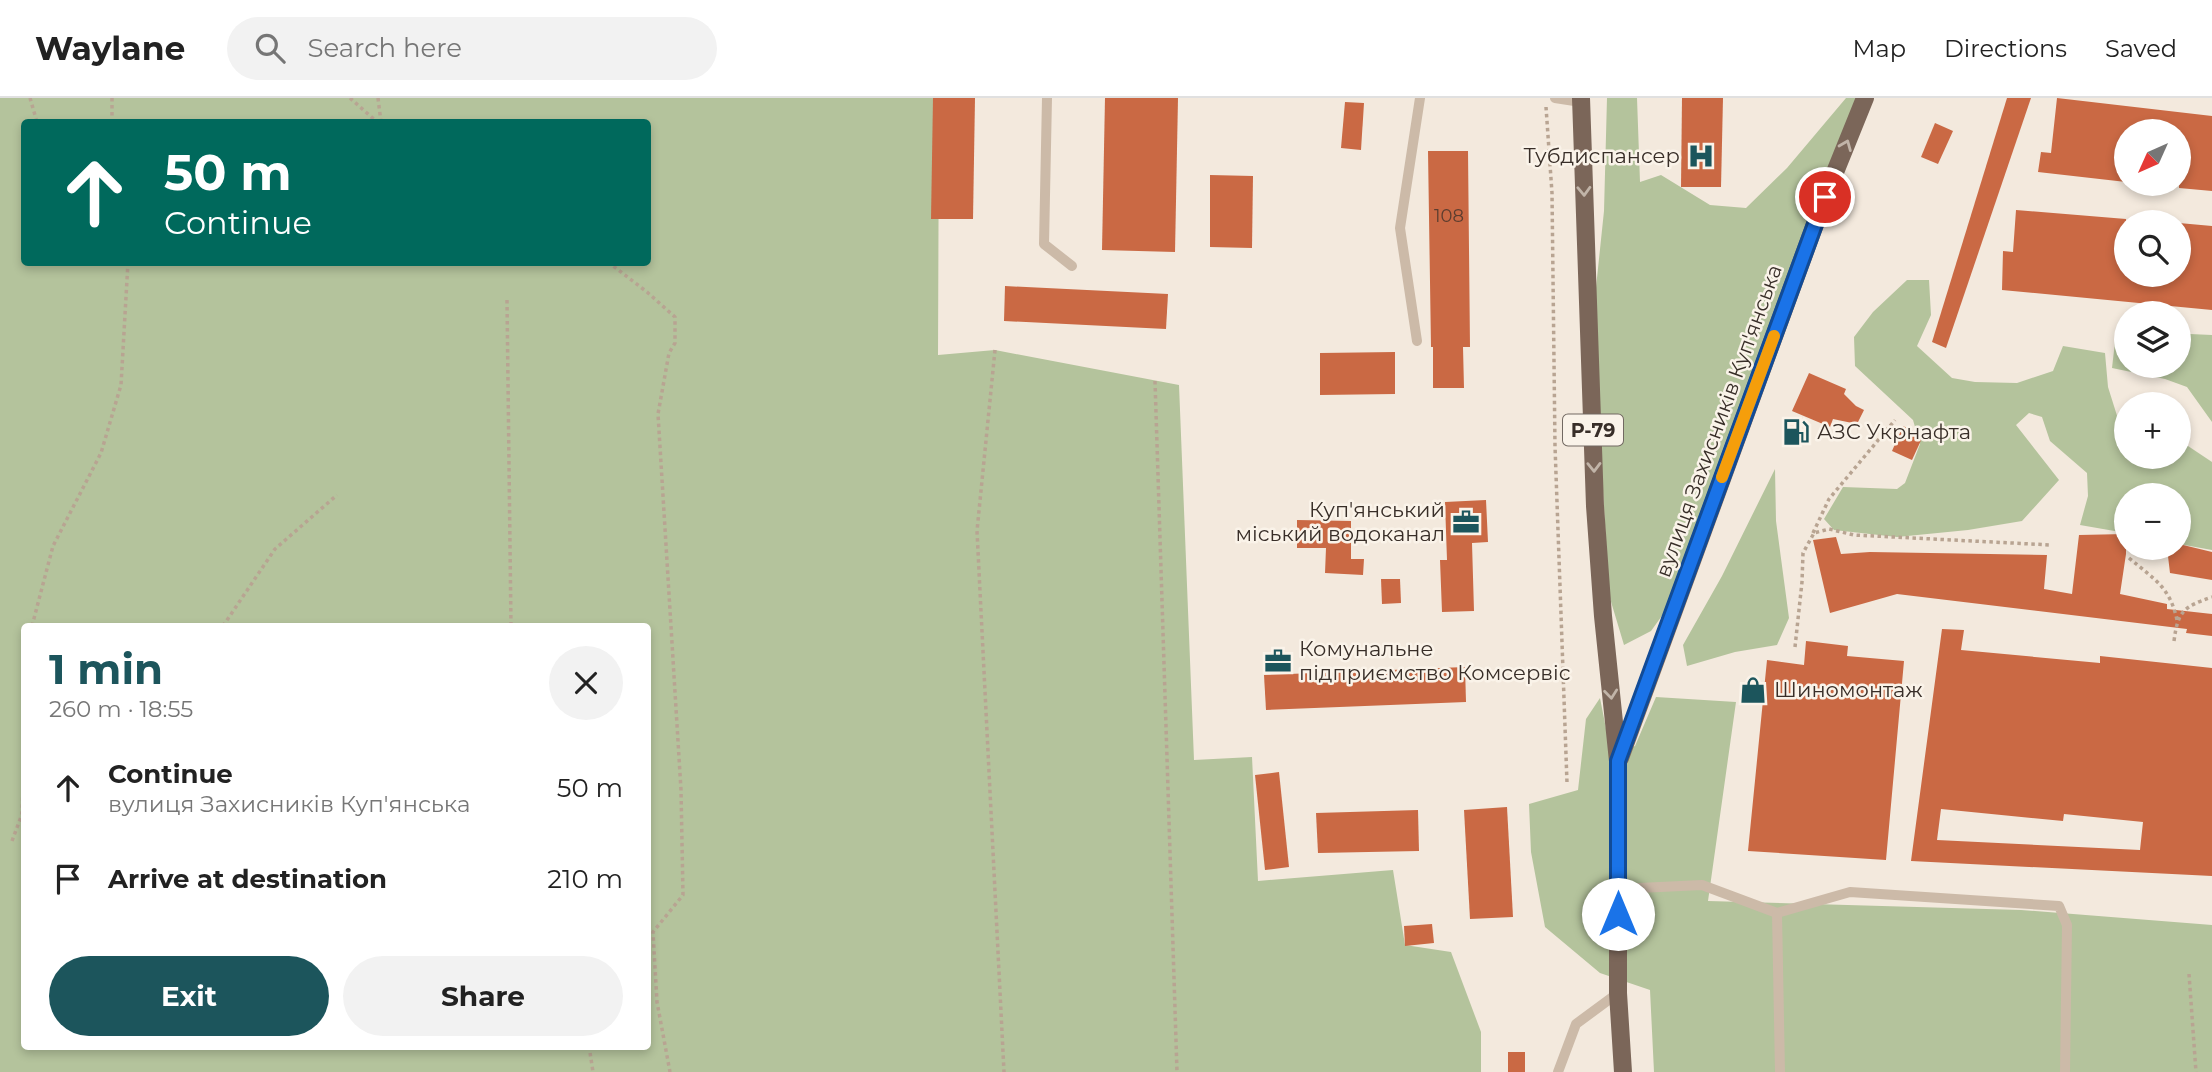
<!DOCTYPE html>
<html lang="en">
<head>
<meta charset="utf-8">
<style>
  body { margin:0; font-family:Montserrat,sans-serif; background:#f2f2f2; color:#222; height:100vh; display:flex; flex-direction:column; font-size:26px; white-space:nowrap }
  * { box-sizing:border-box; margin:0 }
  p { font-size:23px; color:#767676 }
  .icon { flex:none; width:38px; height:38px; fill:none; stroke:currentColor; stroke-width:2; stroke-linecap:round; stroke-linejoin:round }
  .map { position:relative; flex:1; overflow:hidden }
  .drawer { position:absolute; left:21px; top:525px; width:630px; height:427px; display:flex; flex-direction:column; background:#fff; border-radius:7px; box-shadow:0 4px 10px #0003 }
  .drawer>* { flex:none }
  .top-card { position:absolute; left:21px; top:21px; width:630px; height:147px; border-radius:7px; box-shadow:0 4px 10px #0003; background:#00695c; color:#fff; overflow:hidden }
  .needle { width:46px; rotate:225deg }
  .fabs { position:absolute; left:2114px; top:21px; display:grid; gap:14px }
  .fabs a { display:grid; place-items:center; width:77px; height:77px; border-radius:50%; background:#fff; box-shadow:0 4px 10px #0003; font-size:35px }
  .pin { position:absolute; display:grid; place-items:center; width:60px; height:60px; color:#fff; margin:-30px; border:4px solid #fff; border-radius:50%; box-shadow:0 2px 7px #0007 }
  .me { position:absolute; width:77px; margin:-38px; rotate:0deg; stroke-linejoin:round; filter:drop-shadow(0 0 5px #0008) }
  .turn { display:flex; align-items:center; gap:24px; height:147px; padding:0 28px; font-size:32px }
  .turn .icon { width:91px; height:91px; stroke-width:2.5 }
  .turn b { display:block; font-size:49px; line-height:60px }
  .round { display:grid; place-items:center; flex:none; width:74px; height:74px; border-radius:37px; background:#f2f2f2 }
  .overview { display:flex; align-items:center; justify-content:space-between; height:119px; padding:0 28px }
  h1 { font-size:42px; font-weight:700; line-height:52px; color:#1c555c }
  .button { display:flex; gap:14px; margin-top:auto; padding:14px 28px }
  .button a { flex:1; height:80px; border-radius:42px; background:#1c555c; color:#fff; font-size:28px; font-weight:700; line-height:80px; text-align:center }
  .button a+a { background:#f2f2f2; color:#222 }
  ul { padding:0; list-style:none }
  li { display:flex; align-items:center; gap:21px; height:91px; padding:0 28px }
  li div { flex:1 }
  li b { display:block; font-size:26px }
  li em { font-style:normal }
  header { display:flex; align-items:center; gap:42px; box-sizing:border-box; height:98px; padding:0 35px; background:#fff; border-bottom:2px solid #e0e0e0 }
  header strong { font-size:33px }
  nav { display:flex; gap:38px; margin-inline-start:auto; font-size:24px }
  .search { width:490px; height:63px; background:#f2f2f2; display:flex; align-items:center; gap:18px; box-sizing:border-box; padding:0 24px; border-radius:38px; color:#767676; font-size:26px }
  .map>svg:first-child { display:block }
  .green { fill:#b4c39c; fill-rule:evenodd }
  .building { fill:#ca6944; fill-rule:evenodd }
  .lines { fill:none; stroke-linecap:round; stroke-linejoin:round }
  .path { stroke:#b8a492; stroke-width:3.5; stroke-dasharray:3.5 3.5; stroke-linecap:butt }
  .lane { stroke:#ccbaa8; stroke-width:10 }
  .primary { stroke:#7b6659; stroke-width:18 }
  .oneway { stroke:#c1b4a8 }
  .route-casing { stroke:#114b97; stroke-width:18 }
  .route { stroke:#1a73e8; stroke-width:12 }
  .slow { stroke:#f59e0b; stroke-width:12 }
  .labels { text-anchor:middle; stroke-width:5; stroke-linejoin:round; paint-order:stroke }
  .number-label { font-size:18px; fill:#5c3d2f }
  .shield { fill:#faf3e9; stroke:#726962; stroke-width:2 }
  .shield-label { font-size:19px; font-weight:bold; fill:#382e28 }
  .poi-label { font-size:21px; fill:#382e28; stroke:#faf3e9; text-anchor:start }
  .street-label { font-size:21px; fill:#382e28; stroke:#faf3e9 }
</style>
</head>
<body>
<header>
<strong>Waylane</strong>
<div class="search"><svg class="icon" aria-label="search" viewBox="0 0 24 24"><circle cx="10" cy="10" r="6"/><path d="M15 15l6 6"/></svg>Search here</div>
<nav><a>Map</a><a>Directions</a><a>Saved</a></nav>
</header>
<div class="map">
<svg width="2212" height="974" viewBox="0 0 2212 974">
  <rect width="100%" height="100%" fill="#f3e9dd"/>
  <g class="green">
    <path d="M 0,0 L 939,0 L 938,257 L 995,252 L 1179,287 L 1194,662 L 1252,659 L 1258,783 L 1393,772 L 1405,847 L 1451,854 L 1481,934 L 1481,974 L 0,974 ZM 24,24 L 648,24 L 648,164 L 24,164 ZM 24,528 L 648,528 L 648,948 L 24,948 Z"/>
    <polygon points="1607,0 1637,0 1640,84 1661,77 1710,107 1746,110 1787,70 1846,0 1856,0 1669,508 1651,533 1624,547 1609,497 1593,218 1604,113"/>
    <polygon points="1907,182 1929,182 1931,217 1917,248 1952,280 1975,284 2017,285 2053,273 2063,248 2105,255 2108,289 2119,324 2126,326 2126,359 2179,359 2179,342 2212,364 2212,452 2179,446 2179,397 2126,397 2126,435 2080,427 2088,398 2087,375 2050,343 2042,319 2029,315 2016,327 2059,382 2022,423 1968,432 1897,439 1834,432 1824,421 1843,389 1897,391 1905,385 1920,346 1913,322 1855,268 1854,239 1873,214"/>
    <polygon points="2190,236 2212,237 2212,324 2187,289 2165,281 2112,270 2115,244 2126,246 2126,268 2179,268 2179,243"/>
    <polygon points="1775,371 1776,423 1789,520 1777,547 1735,554 1687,568 1683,547 1722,478"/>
    <polygon points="1656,599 1736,604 1708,803 2021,812 2212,827 2212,974 1654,974 1650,892 1600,875 1545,829 1531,754 1529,706 1578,692 1586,621 1600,600 1611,656 1635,648"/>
  </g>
  <g class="building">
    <polygon points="933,0 975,0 973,121 931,121"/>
    <polygon points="1105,0 1178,0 1175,154 1102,152"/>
    <polygon points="1682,0 1723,0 1721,89 1681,89"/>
    <polygon points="2007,0 2031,0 1946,250 1932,244"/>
    <polygon points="2057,0 2212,18 2212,93 2179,90 2179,33 2126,33 2126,84 2038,74 2041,54 2051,55"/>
    <polygon points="1345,4 1364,5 1361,52 1341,50"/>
    <polygon points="1935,25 1953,33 1938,66 1921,59"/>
    <polygon points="1428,53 1468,53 1470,249 1463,249 1464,290 1433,290 1433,249 1431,249"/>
    <polygon points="1210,77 1253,78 1252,150 1210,149"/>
    <polygon points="2016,112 2126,121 2126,177 2179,177 2179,125 2212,128 2212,212 2002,192 2003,153 2013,154"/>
    <polygon points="1005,188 1168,196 1166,231 1004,223"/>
    <polygon points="1395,254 1395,296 1320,297 1320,255"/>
    <polygon points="1809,275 1846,291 1844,296 1856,308 1864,312 1857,326 1833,321 1830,329 1792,313"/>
    <polygon points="1903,328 1923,338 1912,362 1892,353"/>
    <polygon points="1486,402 1488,444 1472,445 1474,513 1442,514 1440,462 1447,462 1445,404"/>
    <polygon points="1297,422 1351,423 1351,461 1364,461 1363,477 1325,475 1326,450 1297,450"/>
    <polygon points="2126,436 2126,456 2120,496 2167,506 2167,511 2212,516 2212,538 2186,535 2187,531 1897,496 1830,515 1813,442 1836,439 1841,456 1870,454 2047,457 2044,491 2072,496 2079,437"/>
    <polygon points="2179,446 2212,454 2212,482 2170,475 2167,450 2179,450"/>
    <polygon points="1381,481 1400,481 1401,505 1382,506"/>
    <path d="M 1942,531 L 1964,532 L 1961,552 L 2100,565 L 2100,558 L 2212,570 L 2212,778 L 1911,763 ZM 1941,711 L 2063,723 L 2064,716 L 2143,724 L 2140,752 L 1937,742 Z"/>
    <polygon points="1806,543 1848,548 1847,558 1904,563 1886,762 1748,753 1767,562 1804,567"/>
    <polygon points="1465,569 1466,604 1266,612 1264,577"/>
    <polygon points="1279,674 1289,769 1265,772 1255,677"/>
    <polygon points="1507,709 1513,819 1470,821 1464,712"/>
    <polygon points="1418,712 1419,753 1318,755 1316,715"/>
    <polygon points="1432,826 1434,845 1405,848 1404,828"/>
    <rect x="1508" y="954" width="17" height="20"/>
  </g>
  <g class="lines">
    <g class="path">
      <polyline points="30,0 37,24"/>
      <polyline points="112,0 112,24"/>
      <polyline points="350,0 377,24"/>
      <polyline points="378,0 381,24"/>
      <polyline points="1546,9 1552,95 1555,348 1567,685"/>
      <polyline points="608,164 647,194 675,219 675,245 669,255 658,316 681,692 683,797 653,834 657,904 670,974"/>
      <polyline points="507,202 511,528"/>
      <polyline points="995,252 977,433 1004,974"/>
      <polyline points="1155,283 1177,974"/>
      <polyline points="1813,435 1829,401 1895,322"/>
      <path d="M 2129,460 C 2154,481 2170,489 2177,522"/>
      <polyline points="32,528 53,448 101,355 121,287 128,164"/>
      <polyline points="223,528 275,451 337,397"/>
      <path d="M 2174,543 C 2178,513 2183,509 2212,499"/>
      <polyline points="1795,549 1802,484 1803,455 1814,435 1829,431 1854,437 2051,447"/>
      <polyline points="12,743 22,716 24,663"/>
      <polyline points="2189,876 2196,974"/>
      <polyline points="589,948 593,974"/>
    </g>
    <g class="lane">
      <polyline points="1047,0 1044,146 1072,168"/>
      <polyline points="1555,0 1581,4"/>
      <polyline points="1417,243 1400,130 1420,0"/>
      <polyline points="1618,791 1702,787 1777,815 1850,794 2059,808 2067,827 2065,974"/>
      <polyline points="1777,815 1780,974"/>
      <polyline points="1558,974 1576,926 1618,895"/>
    </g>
    <g class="primary">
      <polyline points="1581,0 1595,408 1603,518 1618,663 1618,895 1623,974"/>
      <polyline points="1620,660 1825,99 1865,0"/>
    </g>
  </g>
  <defs><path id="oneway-chevron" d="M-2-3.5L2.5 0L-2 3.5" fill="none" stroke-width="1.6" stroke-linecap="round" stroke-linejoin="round" transform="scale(1.75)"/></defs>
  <g class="oneway">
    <use href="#oneway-chevron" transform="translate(1846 47) rotate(-68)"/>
    <use href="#oneway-chevron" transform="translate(1584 93) rotate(88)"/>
    <use href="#oneway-chevron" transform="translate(1594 369) rotate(89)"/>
    <use href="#oneway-chevron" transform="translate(1611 596) rotate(84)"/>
  </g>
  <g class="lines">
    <defs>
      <polyline id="route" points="1618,816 1618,663 1825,99"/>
    </defs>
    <use href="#route" class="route-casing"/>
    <use href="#route" class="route"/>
    <polyline class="slow" points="1722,379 1774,238"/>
  </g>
  <defs>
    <symbol id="hospital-bare" viewBox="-9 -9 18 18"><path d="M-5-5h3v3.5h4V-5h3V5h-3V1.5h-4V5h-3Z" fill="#1c555c" stroke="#faf3e9" stroke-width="2.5" paint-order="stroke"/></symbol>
    <symbol id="fuel-bare" viewBox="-9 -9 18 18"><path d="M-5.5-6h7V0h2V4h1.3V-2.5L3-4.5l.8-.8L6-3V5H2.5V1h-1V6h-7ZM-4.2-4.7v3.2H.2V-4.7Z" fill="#1c555c" stroke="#faf3e9" stroke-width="2.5" paint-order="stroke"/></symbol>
    <symbol id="office-bare" viewBox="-9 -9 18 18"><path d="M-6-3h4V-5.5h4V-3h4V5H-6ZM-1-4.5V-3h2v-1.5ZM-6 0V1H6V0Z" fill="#1c555c" stroke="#faf3e9" stroke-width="2.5" paint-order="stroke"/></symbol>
    <symbol id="shop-bare" viewBox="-9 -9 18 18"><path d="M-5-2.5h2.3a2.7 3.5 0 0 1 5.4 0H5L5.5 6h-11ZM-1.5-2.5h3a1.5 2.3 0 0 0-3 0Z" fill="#1c555c" stroke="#faf3e9" stroke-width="2.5" paint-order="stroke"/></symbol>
  </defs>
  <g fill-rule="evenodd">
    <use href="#hospital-bare" x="1682" y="39" width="38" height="38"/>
    <use href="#fuel-bare" x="1777" y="315" width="38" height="38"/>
    <use href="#office-bare" x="1447" y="405" width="38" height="38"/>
    <use href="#office-bare" x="1259" y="544" width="38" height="38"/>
    <use href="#shop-bare" x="1734" y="573" width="38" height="38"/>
  </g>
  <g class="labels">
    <g class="number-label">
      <text x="1449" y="124">108</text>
    </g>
    <rect class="shield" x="1563" y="316.5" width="60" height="31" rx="5"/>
    <g class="shield-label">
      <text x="1593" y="339">Р-79</text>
    </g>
    <g class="poi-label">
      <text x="1680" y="65" text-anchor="end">Тубдиспансер</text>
      <text x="1817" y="341">АЗС Укрнафта</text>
      <text x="1445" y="419" text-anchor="end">Куп'янський<tspan x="1445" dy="24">міський водоканал</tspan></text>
      <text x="1299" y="558">Комунальне<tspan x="1299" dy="24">пiдприємство Комсервiс</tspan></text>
      <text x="1774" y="599">Шиномонтаж</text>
    </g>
    <g class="street-label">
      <text transform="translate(1719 323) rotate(-70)" y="7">вулиця Захисників Куп'янська</text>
    </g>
  </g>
</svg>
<div class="fabs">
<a><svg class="needle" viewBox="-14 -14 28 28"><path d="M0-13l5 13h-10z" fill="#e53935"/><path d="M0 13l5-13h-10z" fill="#767676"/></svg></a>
<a><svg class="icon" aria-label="search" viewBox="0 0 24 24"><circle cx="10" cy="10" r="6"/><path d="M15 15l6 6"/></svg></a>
<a><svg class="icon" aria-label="layers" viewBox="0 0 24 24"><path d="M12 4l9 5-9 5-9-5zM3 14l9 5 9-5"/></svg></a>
<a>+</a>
<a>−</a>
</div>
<div class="pin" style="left:1825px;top:99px;background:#d93025"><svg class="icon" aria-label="arrive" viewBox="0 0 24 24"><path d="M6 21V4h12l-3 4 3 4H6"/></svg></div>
<svg class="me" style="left:1618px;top:816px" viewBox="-20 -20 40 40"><circle r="19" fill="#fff"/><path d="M0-13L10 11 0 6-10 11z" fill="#1a73e8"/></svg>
<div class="top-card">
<div class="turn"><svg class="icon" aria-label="ahead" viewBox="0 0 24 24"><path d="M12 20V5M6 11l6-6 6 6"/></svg><div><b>50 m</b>Continue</div></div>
</div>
<section class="drawer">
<div class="overview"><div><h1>1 min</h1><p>260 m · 18:55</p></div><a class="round"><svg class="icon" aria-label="close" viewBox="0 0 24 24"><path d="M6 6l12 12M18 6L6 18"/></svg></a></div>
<ul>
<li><svg class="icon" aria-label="ahead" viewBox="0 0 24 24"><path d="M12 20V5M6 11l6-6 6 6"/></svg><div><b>Continue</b><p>вулиця Захисників Куп'янська</p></div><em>50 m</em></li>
<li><svg class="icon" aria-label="arrive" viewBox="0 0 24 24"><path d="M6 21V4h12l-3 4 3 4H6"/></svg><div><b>Arrive at destination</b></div><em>210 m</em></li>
</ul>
<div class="button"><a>Exit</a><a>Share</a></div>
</section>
</div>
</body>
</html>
